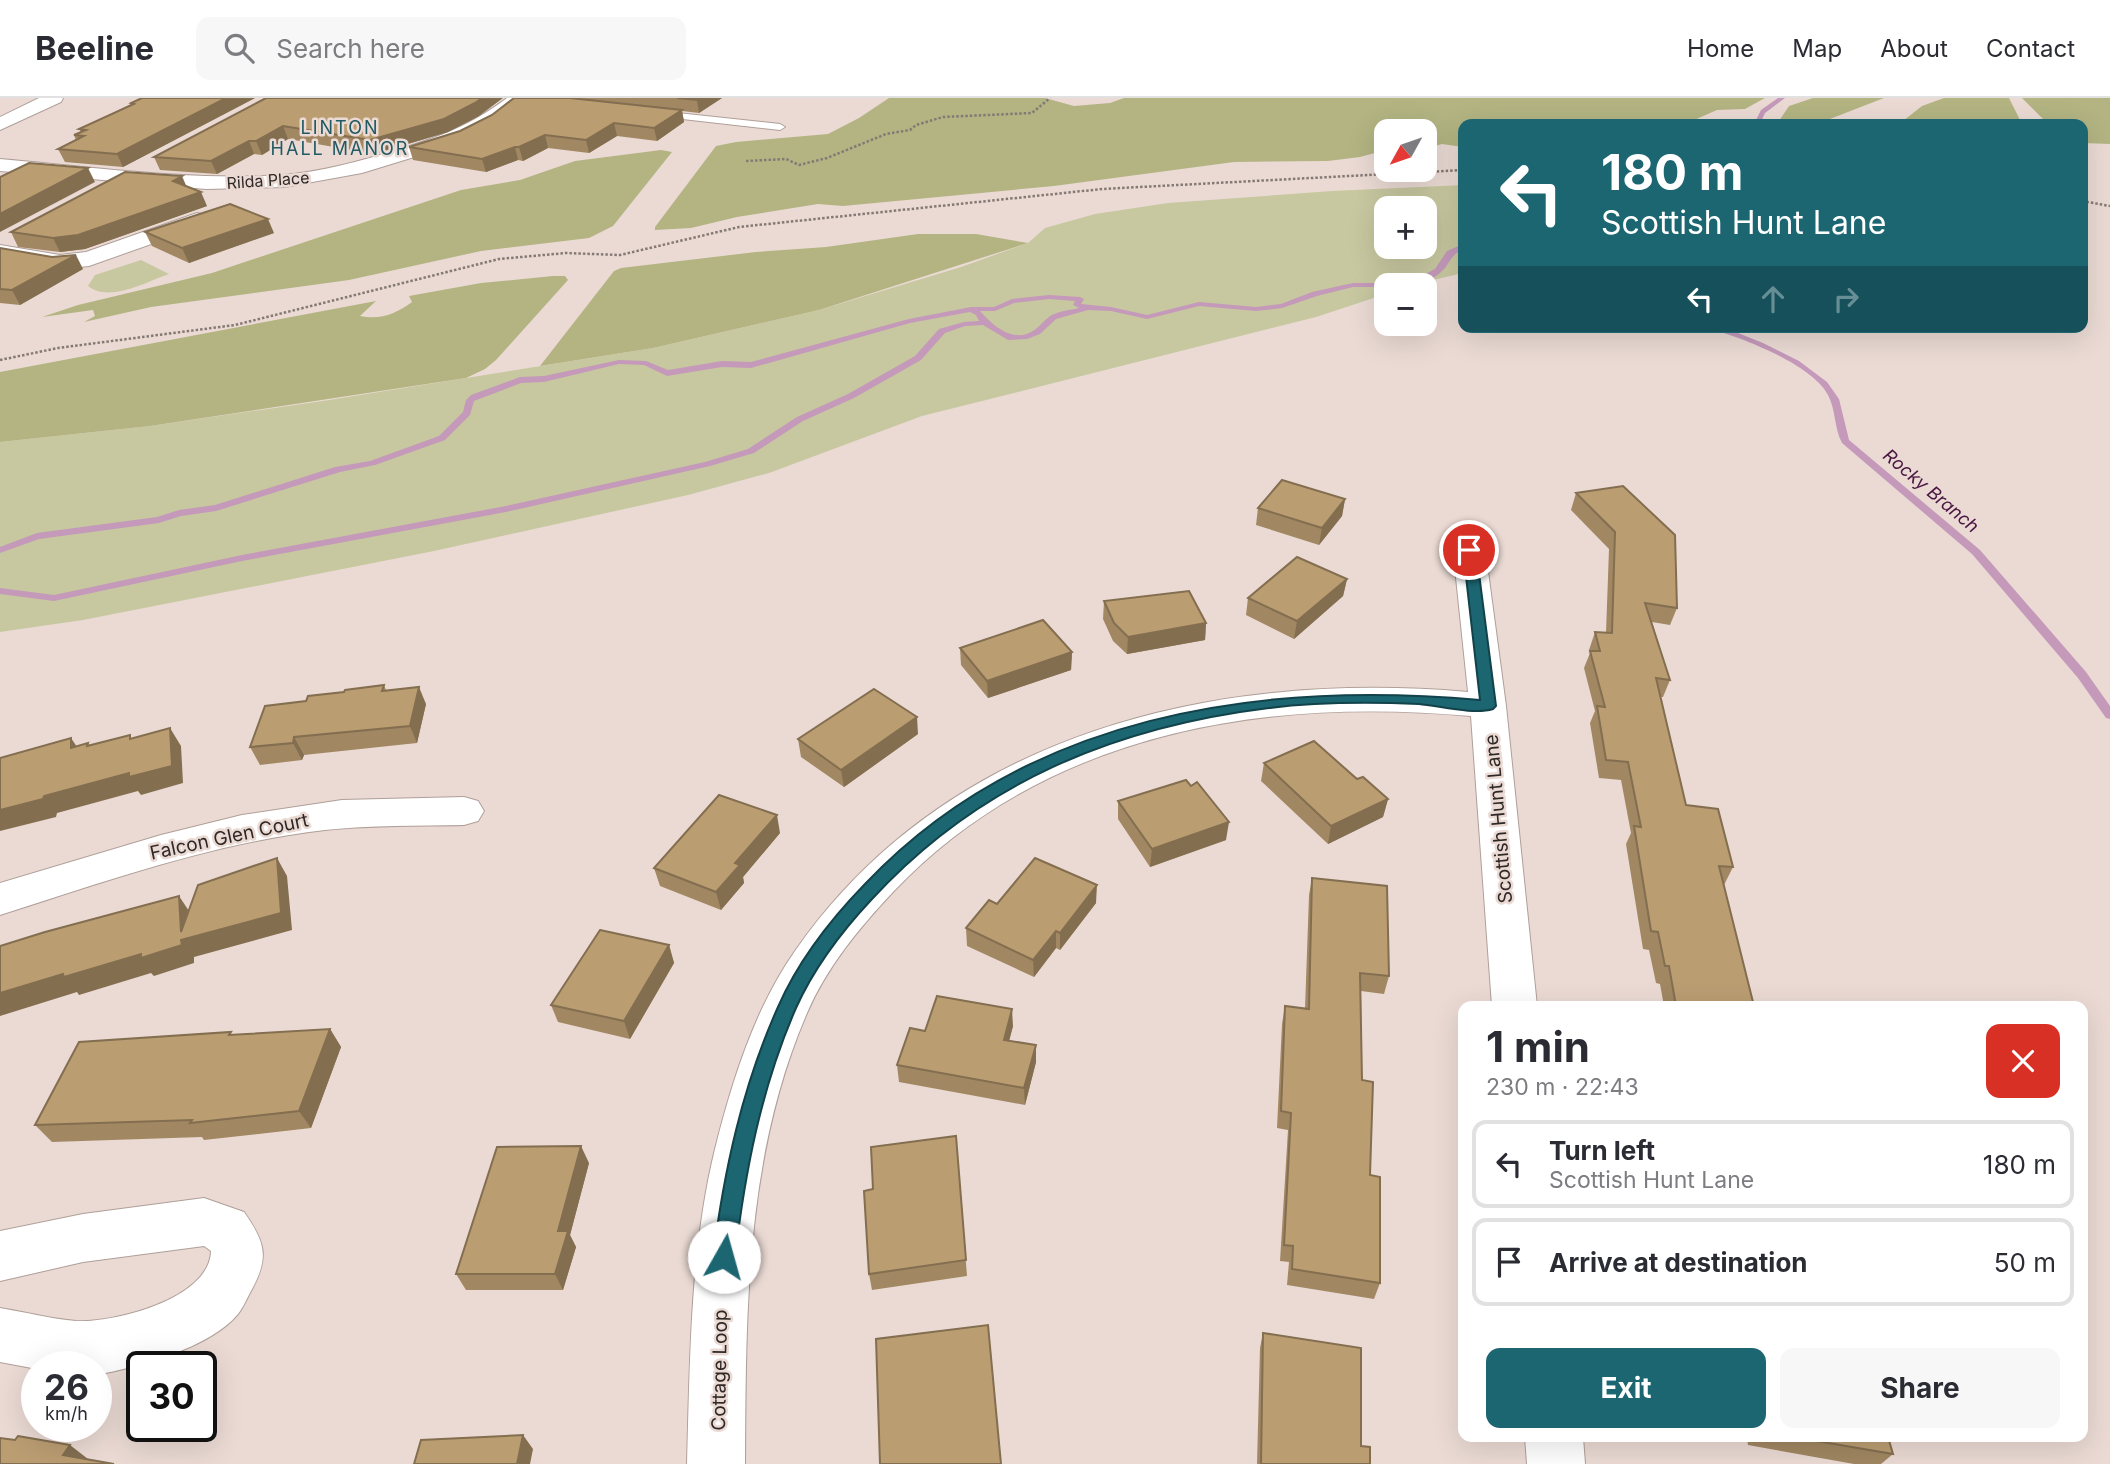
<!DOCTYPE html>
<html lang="en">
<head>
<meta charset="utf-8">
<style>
  body { margin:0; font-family:Inter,sans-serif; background:#f7f7f7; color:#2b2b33; height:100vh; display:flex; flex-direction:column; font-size:26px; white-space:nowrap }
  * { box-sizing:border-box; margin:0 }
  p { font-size:23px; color:#7c7c81 }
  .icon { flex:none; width:38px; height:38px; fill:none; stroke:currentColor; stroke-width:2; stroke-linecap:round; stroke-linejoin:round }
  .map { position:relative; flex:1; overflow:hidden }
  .side { position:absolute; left:1458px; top:903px; width:630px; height:441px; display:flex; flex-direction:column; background:#fff; border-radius:14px; box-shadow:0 7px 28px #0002 }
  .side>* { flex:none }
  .hud { position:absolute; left:1458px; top:21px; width:630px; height:214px; border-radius:14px; box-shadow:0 7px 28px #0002; background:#1c6672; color:#fff; overflow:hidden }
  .needle { width:46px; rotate:230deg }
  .controls { position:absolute; left:1374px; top:21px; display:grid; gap:14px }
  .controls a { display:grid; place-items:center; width:63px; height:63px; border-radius:14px; background:#fff; box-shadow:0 7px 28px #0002; font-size:35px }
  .speed { position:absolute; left:21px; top:1253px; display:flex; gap:14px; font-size:35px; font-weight:700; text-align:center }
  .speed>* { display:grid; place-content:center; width:91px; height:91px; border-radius:50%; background:#fff; box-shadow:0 7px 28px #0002; line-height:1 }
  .speed small { font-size:18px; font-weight:400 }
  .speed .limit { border:4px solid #111; border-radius:10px; background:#fff; color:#111 }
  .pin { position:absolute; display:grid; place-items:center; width:60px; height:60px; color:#fff; margin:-30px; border:4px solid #fff; border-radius:50%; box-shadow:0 2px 7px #0007 }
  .me { position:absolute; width:77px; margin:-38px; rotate:7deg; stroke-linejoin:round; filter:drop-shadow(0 0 5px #0008) }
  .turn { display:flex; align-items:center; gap:24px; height:147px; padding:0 28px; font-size:32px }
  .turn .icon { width:91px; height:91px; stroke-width:2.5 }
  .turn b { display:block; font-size:49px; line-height:60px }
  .lanes { display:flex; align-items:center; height:66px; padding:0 28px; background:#0003; justify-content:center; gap:35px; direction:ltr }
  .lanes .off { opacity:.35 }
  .round { display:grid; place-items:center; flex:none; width:74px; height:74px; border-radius:14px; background:#f7f7f7 }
  .overview { display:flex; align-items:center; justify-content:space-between; height:119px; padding:0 28px }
  h1 { font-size:42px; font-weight:700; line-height:52px }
  .primary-button { display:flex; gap:14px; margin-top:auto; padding:14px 28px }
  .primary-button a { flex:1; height:80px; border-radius:14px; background:#1c6672; color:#fff; font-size:28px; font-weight:700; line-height:80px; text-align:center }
  .primary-button a+a { background:#f7f7f7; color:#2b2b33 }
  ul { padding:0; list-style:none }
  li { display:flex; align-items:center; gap:21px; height:88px; margin:0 14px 10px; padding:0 14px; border:4px solid #e1e1e2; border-radius:14px }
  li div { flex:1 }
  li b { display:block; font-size:26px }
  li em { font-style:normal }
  header { display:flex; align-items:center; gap:42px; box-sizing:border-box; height:98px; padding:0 35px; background:#fff; border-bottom:2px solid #e1e1e2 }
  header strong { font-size:33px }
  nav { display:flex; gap:38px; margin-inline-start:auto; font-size:24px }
  .search { width:490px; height:63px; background:#f7f7f7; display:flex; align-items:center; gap:18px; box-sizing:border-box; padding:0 24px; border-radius:14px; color:#7c7c81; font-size:26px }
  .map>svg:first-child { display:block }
  .green { fill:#c7c8a0; fill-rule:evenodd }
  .forest { fill:#b3b482 }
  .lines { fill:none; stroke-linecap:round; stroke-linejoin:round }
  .stream { fill:#c499ba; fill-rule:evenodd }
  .lane-casing { stroke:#af9f99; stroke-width:2 }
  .street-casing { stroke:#af9f99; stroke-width:2 }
  .primary-casing { stroke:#af9f99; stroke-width:2 }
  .path { stroke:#847975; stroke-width:2.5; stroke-dasharray:2.5 2; stroke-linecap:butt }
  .lane { fill:#fff; fill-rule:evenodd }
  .street { fill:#fff; fill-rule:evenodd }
  .primary { fill:#fff; fill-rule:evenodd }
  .wall { fill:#a18762 }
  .shaded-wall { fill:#836e50 }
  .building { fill:#bb9d72; stroke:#836e50; stroke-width:2 }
  .route { fill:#1c6672; stroke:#12424a; stroke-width:2 }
  .labels { text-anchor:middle; stroke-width:5; stroke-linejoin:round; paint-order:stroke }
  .far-street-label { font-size:16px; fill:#2e2826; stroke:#ebdad4 }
  .far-neighbourhood-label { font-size:18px; letter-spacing:2px; fill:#215a63; stroke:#ebdad4 }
  .far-water-label { font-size:18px; font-style:italic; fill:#491541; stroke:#ebdad4 }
  .street-label { font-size:19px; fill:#2e2826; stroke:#ebdad4 }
</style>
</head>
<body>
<header>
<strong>Beeline</strong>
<div class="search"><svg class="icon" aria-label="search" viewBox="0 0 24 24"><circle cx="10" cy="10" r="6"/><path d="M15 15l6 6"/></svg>Search here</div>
<nav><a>Home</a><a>Map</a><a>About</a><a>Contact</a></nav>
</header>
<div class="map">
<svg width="2110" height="1366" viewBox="0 0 2110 1366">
  <rect width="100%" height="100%" fill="#ebdad4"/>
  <g class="green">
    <path d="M 1463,87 L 1463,175 L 1412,187 L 1386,187 L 1386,196 L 1316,219 L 922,318 L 769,375 L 688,397 L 434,453 L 83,522 L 0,534 L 0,344 L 150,328 L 329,302 L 653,250 L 819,212 L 961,169 L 1028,145 L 1045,130 L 1095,116 L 1168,105 L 1332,93 ZM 1386,110 L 1424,110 L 1424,149 L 1386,149 Z"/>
    <path d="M 141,162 L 169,176 C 146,184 109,205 88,188 L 95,177 Z"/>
  </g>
  <g class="forest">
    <polygon points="889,0 1045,0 1074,8 1110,5 1124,0 1765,0 1745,11 1717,12 1685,26 1463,26 1463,49 1442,46 1425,51 1424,33 1386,33 1386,52 1360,59 1328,63 1234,64 1054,88 843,108 818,106 737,119 691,130 655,132 655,129 716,48 736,44 828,36 859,20"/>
    <polygon points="1813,0 1884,0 1817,26 1777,26 1789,8"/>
    <polygon points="1944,0 2009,0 2022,26 1890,26 1903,23 1922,8"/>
    <polygon points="2022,0 2110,0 2110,46 2083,45 2082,26 2048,26"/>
    <polygon points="661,52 672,54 613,128 589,140 481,153 349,182 151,209 84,224 95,218 93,212 42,219 78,207 212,175 461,92 520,82 575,63"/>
    <polygon points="918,136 976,136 1028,145 819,212 653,250 540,268 614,173 621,170 756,154 826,149"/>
    <path d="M 553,178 L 565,178 L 568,182 L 496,262 L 485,271 L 466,280 L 150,328 L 0,344 L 0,274 L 376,203 L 360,218 C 381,222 395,216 412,204 L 409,198 L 481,185 Z"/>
  </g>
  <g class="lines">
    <g class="stream">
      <polygon points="1778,0 1785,0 1765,15 1760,26 1754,26 1761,12"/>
      <path d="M 1463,146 L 1463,151 C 1447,160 1451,166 1440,175 C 1425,188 1405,187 1386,187 L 1386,189 L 1353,189 L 1317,198 L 1282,210 L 1256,213 L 1199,208 L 1147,221 L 1111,213 L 1088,212 L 1056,221 L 1040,236 L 1027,241 L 1008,242 L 983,227 L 965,228 L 945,235 L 921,262 L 854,300 L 803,323 L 754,355 L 710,368 L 506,414 L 242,463 L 54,503 L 0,496 L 0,490 L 54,497 L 242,457 L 506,408 L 705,364 L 748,351 L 797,319 L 848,296 L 915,258 L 939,231 L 964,224 L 979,223 L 976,217 L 970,214 L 910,225 L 751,270 L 722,269 L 667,278 L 644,267 L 619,266 L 544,284 L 521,285 L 474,303 L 470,317 L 445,342 L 375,367 L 340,374 L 216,413 L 181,418 L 159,425 L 39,441 L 0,455 L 0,449 L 37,435 L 157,419 L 179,412 L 215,407 L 335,369 L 370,363 L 439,338 L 463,314 L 466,302 L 471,297 L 520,279 L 544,278 L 619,262 L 646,263 L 668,272 L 722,263 L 751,264 L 909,221 L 971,209 L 994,209 L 1012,201 L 1049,197 L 1080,199 L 1084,201 L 1081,206 L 1111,209 L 1147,217 L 1199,204 L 1256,209 L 1281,206 L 1312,194 L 1353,185 L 1398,185 L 1414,182 L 1435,171 L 1447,153 ZM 1049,201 L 1075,203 L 1073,207 L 1079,210 C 1070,212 1060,213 1052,217 C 1046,220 1041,227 1036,231 C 1015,247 994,229 980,213 L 995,213 L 1014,205 Z"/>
      <path d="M 1710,229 L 1723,229 L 1763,245 L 1799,263 L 1827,284 L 1839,301 L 1849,342 L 1980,452 L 2086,574 L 2110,608 L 2110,621 L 2106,620 L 2078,580 L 1972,456 L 1842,345 C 1834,330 1836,312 1828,297 C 1815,272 1767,251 1741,241 C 1731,237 1719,234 1710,229 Z"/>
    </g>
    <defs>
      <polygon id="lane" points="659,13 780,26 785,29 780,32 656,18 656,14"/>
      <g id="street">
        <path d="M 507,0 L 528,0 L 494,28 L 463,44 L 362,75 L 285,89 L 206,91 L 0,73 L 0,61 C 94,69 188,83 282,77 C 321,74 360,63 397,52 C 440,39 471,27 507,0 Z"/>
        <polygon points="197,115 205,117 208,122 205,127 89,168 60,171 0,161 0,147 60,157 86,154"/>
        <path d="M 1469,441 L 1480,444 L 1485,451 L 1506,608 L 1537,908 L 1492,908 L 1471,618 C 1261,599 1044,635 893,794 C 859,830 827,869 807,915 C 745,1058 746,1213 745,1366 L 687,1366 C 690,1261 690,1153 715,1051 C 732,983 755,910 795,853 C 948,634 1215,572 1468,594 L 1453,451 L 1458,444 Z"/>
        <path d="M 464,699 L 478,703 L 484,713 L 478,723 L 464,727 C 418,728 371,727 325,732 C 213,745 107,783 0,817 L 0,785 L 161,737 L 242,717 L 342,702 Z"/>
        <path d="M 204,1100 L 244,1114 C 265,1144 270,1159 251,1193 C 247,1200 243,1210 238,1216 C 210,1250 138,1269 96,1277 L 96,1269 L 37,1271 L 0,1264 L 0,1210 C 25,1214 51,1221 76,1223 C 114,1225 210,1201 211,1153 L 204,1148 L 83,1164 L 0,1183 L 0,1133 L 83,1116 Z"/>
        <polygon points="1525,1339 1583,1339 1585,1366 1527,1366"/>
      </g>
      <polygon id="primary" points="39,0 63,0 61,4 0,32 0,19"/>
    </defs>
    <use href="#lane" class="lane-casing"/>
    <use href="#street" class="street-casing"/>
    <use href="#primary" class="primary-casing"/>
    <g class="path">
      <polyline points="746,63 786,61 799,67 827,60 886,36 910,32 916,27 943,19 1032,15 1050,0"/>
      <polyline points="2082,103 2110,108"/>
      <polyline points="0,262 58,250 235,227 499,161 566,155 620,157 739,129 1102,91 1463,72"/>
    </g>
    <use href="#lane" class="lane"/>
    <use href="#street" class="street"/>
    <use href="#primary" class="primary"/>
  </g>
  <g class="wall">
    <polygon points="142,0 255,0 123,69 65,64 58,51 76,42 74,37 81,34 79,31 131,6 131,5"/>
    <polygon points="266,0 479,18 448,34 374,56 288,41 262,57 254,56 217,76 160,72 154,59"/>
    <polygon points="514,0 722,0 699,15 682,13 684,24 657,43 617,38 589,55 548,50 523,63 518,62 486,74 413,62 409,49 460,33 492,17"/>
    <polygon points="186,88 207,108 85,151 60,154 18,149 11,134"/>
    <polygon points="145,134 274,135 189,165 152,148"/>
    <polygon points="0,150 83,171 20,207 0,205"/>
    <polygon points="1623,388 1677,510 1670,527 1652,524 1670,582 1663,599 1660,599 1686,707 1733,769 1724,787 1754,908 1664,908 1660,886 1656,885 1649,852 1643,851 1626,746 1631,735 1621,682 1599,680 1590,625 1595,613 1584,570 1590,555 1589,552 1595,534 1606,535 1609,451 1571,412 1576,395"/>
    <polygon points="1345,401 1342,418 1319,447 1256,427 1258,410"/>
    <polygon points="1347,481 1343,498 1294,541 1246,517 1248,500"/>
    <polygon points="1104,503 1206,525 1205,542 1127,556 1113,543 1103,521"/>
    <polygon points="960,550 1072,554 1071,572 988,600 961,567"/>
    <polygon points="384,587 386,592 426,606 417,645 304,657 302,662 260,667 250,649 306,603 344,594"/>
    <polygon points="918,636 844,689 801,659 798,641"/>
    <polygon points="1264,665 1357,681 1388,701 1383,719 1328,746 1261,683"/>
    <polygon points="1118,703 1226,742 1150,769 1118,721"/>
    <polygon points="780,735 743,779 744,785 721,812 660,788 654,770"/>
    <polygon points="1312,780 1389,878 1384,896 1361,893 1362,982 1380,1185 1374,1201 1287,1187 1289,1164 1280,1163 1288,1032 1277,1030 1282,926 1285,908 1305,911 1309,797"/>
    <polygon points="1096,805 1060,852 1056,850 1034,879 967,848 966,830 997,806"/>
    <polygon points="669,847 674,865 630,941 558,924 551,907"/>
    <polygon points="1013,928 1009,942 1036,964 1025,1007 899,984 897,967 925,933"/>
    <polygon points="330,931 341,949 311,1030 204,1042 202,1039 52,1044 35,1027 233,937"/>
    <polygon points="956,1038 967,1178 872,1192 869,1176 873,1091"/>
    <polygon points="589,1065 570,1137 576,1149 563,1192 466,1192 456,1176"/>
    <polygon points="1263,1235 1361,1348 1370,1366 1257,1366 1260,1250"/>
    <polygon points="1747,1339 1888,1339 1893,1356 1881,1366 1854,1366 1748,1347"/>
  </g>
  <g class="shaded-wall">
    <polygon points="226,0 255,0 123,69 117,56"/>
    <polygon points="482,0 503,0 479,18 448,34 374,56 370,42"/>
    <polygon points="700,0 722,0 699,15 697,2"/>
    <polygon points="682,12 684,24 657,43 654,30"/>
    <polygon points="614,25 617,38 589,55 586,42"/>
    <polygon points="283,28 288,41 262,57 256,43"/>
    <polygon points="545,37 548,50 523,63 519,49"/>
    <polygon points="249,43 254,56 217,76 211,63"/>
    <polygon points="515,49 518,62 486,74 482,61"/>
    <polygon points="88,70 95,84 0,134 0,116"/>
    <polygon points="182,78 188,92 173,83"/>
    <polygon points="201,94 207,108 85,151 60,154 53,140"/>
    <polygon points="268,121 274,135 211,157 189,165 182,150"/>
    <polygon points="76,157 83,171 20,207 12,192"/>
    <polygon points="1345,401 1342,418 1319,447 1322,430"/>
    <polygon points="1347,481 1343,498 1294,541 1297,523"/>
    <polygon points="1206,525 1205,542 1127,556 1128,539"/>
    <polygon points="1072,554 1071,572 988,600 987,583"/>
    <polygon points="419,589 426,606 417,645 410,628"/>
    <polygon points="917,619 918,636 844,689 841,672"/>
    <polygon points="170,630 181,648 183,685 141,697 138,693 57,715 56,719 0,733 0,712 44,698"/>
    <polygon points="294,639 304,657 302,662 293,645"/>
    <polygon points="71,640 83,658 71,650"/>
    <polygon points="1388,701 1383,719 1328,746 1331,728"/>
    <polygon points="777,717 780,735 743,779 744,785 721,812 716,794 735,765"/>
    <polygon points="1229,724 1226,742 1150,769 1152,751"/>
    <polygon points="277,760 287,778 292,832 194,859 194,865 154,878 151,875 79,897 77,894 0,918 0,895 181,834 179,798 191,816"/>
    <polygon points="1097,787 1096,805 1060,852 1060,835"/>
    <polygon points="1056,833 1056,850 1034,879 1033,862"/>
    <polygon points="669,847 674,865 630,941 624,923"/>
    <polygon points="1012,911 1013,928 1005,959 1004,942"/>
    <polygon points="330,931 341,949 311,1030 299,1013"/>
    <polygon points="1036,947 1036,964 1025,1007 1024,990"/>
    <polygon points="581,1048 589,1065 570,1137 576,1149 563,1192 555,1176 558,1133"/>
    <polygon points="523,1337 533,1351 530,1366 517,1366"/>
    <polygon points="70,1347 88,1361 63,1357"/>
  </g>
  <g class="building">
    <polygon points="142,0 226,0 117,56 58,51 84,38 74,37 86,32 79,31 134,6 131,5"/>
    <polygon points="266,0 482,0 475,5 444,21 370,42 283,28 256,43 249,43 211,63 154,59"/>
    <polygon points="514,0 570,0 682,12 654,30 614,25 586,42 545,37 519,49 515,49 482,61 409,49 460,33 492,17"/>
    <polygon points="677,0 700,0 697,2"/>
    <polygon points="29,65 88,70 0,116 0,79"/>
    <polygon points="125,74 182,78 173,83 201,94 78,137 53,140 11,134"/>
    <polygon points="230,106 268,121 182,150 145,134"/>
    <polygon points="0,150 52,159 76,157 12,192 0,191"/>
    <polygon points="1282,382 1345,401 1322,430 1258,410"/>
    <polygon points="1623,388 1675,437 1677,510 1645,505 1670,582 1656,580 1686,707 1718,711 1733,769 1719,768 1754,908 1676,908 1669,868 1665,868 1658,834 1651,833 1634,728 1641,729 1628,664 1606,662 1597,608 1605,609 1590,553 1600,553 1595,534 1612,535 1615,434 1576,395"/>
    <polygon points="1297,459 1347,481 1297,523 1248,500"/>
    <polygon points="1189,493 1206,525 1128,539 1114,525 1104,503"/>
    <polygon points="1043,522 1072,554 987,583 960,550"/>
    <polygon points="384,587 382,593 419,589 410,628 294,639 293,645 250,649 265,608 306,603 308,598 344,594 345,592"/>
    <polygon points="874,591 917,619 841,672 798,641"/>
    <polygon points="170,630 172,668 129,679 129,675 44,698 43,701 0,712 0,660 71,640 71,650 88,645 87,648 130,637 130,641"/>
    <polygon points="1314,643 1357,681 1363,679 1388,701 1331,728 1264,665"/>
    <polygon points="1186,682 1191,688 1197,684 1229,724 1152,751 1118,703"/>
    <polygon points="719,697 777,717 735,765 740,767 716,794 654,770"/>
    <polygon points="277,760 281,815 181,842 182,847 141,860 141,856 64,879 63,876 0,895 0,848 45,834 179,798 181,834 198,787"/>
    <polygon points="1035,760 1097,787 1060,835 1056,833 1033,862 966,830 989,802 997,806"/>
    <polygon points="1312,780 1387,788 1389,878 1360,875 1362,982 1373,984 1370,1077 1380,1079 1380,1185 1292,1171 1293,1148 1284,1147 1291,1015 1281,1013 1285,908 1309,911"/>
    <polygon points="600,832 669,847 624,923 551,907"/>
    <polygon points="937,898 1012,911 1004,942 1036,947 1024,990 897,967 910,930 925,933"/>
    <polygon points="330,931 299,1013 190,1025 192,1022 35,1027 79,944 231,934 229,937"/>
    <polygon points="956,1038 966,1162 869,1176 864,1093 873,1091 871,1049"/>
    <polygon points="581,1048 558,1133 568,1133 555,1176 456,1176 497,1049"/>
    <polygon points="988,1227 1001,1366 880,1366 876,1241"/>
    <polygon points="1263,1235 1361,1250 1361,1348 1370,1349 1370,1366 1261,1366"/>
    <polygon points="523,1337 517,1366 414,1366 421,1342"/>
    <polygon points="18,1338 70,1347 63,1357 114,1366 0,1366 0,1340 15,1342"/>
    <polygon points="1793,1339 1888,1339 1893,1356"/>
  </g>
  <path class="route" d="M 1469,448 L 1476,452 L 1496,608 L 1493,611 C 1474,617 1440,608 1419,606 C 1369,604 1318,604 1269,610 C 1114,629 979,685 872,801 C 842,833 814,870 796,910 C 761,990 745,1074 735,1159 L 732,1166 L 724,1169 L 716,1166 L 713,1159 C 724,1073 742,989 778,909 C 798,863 830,822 865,786 C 1025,617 1258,582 1480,602 L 1463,452 Z"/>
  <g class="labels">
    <g class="far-street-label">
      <text transform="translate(268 82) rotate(-4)" y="6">Rilda Place</text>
    </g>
    <g class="far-neighbourhood-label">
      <text x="340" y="36">LINTON<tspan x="340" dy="21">HALL MANOR</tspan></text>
    </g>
    <g class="far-water-label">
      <text transform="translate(1931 393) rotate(40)" y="6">Rocky Branch</text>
    </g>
    <g class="street-label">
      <text transform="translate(1498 721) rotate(-95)" y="7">Scottish Hunt Lane</text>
      <text transform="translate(229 738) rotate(-12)" y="7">Falcon Glen Court</text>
      <text transform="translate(719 1272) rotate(-89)" y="7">Cottage Loop</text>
    </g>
  </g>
</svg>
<div class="controls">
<a><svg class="needle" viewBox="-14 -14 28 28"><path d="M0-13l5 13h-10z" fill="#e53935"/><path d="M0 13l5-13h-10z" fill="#7c7c81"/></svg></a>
<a>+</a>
<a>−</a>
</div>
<div class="speed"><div>26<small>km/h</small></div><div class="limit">30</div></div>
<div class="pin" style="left:1469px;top:452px;background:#d93025"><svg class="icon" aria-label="arrive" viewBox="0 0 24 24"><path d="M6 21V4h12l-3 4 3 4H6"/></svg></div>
<svg class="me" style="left:724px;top:1159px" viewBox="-20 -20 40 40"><circle r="19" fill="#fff"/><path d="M0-13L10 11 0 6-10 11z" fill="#1c6672"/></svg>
<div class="hud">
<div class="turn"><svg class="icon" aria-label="left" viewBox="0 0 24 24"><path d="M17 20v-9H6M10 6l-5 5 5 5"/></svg><div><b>180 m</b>Scottish Hunt Lane</div></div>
<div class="lanes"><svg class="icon" aria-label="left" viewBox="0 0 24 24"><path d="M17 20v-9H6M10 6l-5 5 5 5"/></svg><svg class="icon off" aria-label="ahead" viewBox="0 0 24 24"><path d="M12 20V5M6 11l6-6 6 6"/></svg><svg class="icon off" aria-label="right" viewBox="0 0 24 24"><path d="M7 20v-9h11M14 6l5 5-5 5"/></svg></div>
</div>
<section class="side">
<div class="overview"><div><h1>1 min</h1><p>230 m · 22:43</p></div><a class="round" style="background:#d93025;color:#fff"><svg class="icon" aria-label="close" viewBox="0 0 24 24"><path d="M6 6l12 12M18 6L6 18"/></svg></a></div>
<ul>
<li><svg class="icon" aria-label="left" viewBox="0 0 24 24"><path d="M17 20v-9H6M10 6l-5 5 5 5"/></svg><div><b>Turn left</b><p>Scottish Hunt Lane</p></div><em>180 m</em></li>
<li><svg class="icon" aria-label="arrive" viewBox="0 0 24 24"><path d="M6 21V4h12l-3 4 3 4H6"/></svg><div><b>Arrive at destination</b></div><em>50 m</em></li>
</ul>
<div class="primary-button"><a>Exit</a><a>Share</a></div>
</section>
</div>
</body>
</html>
